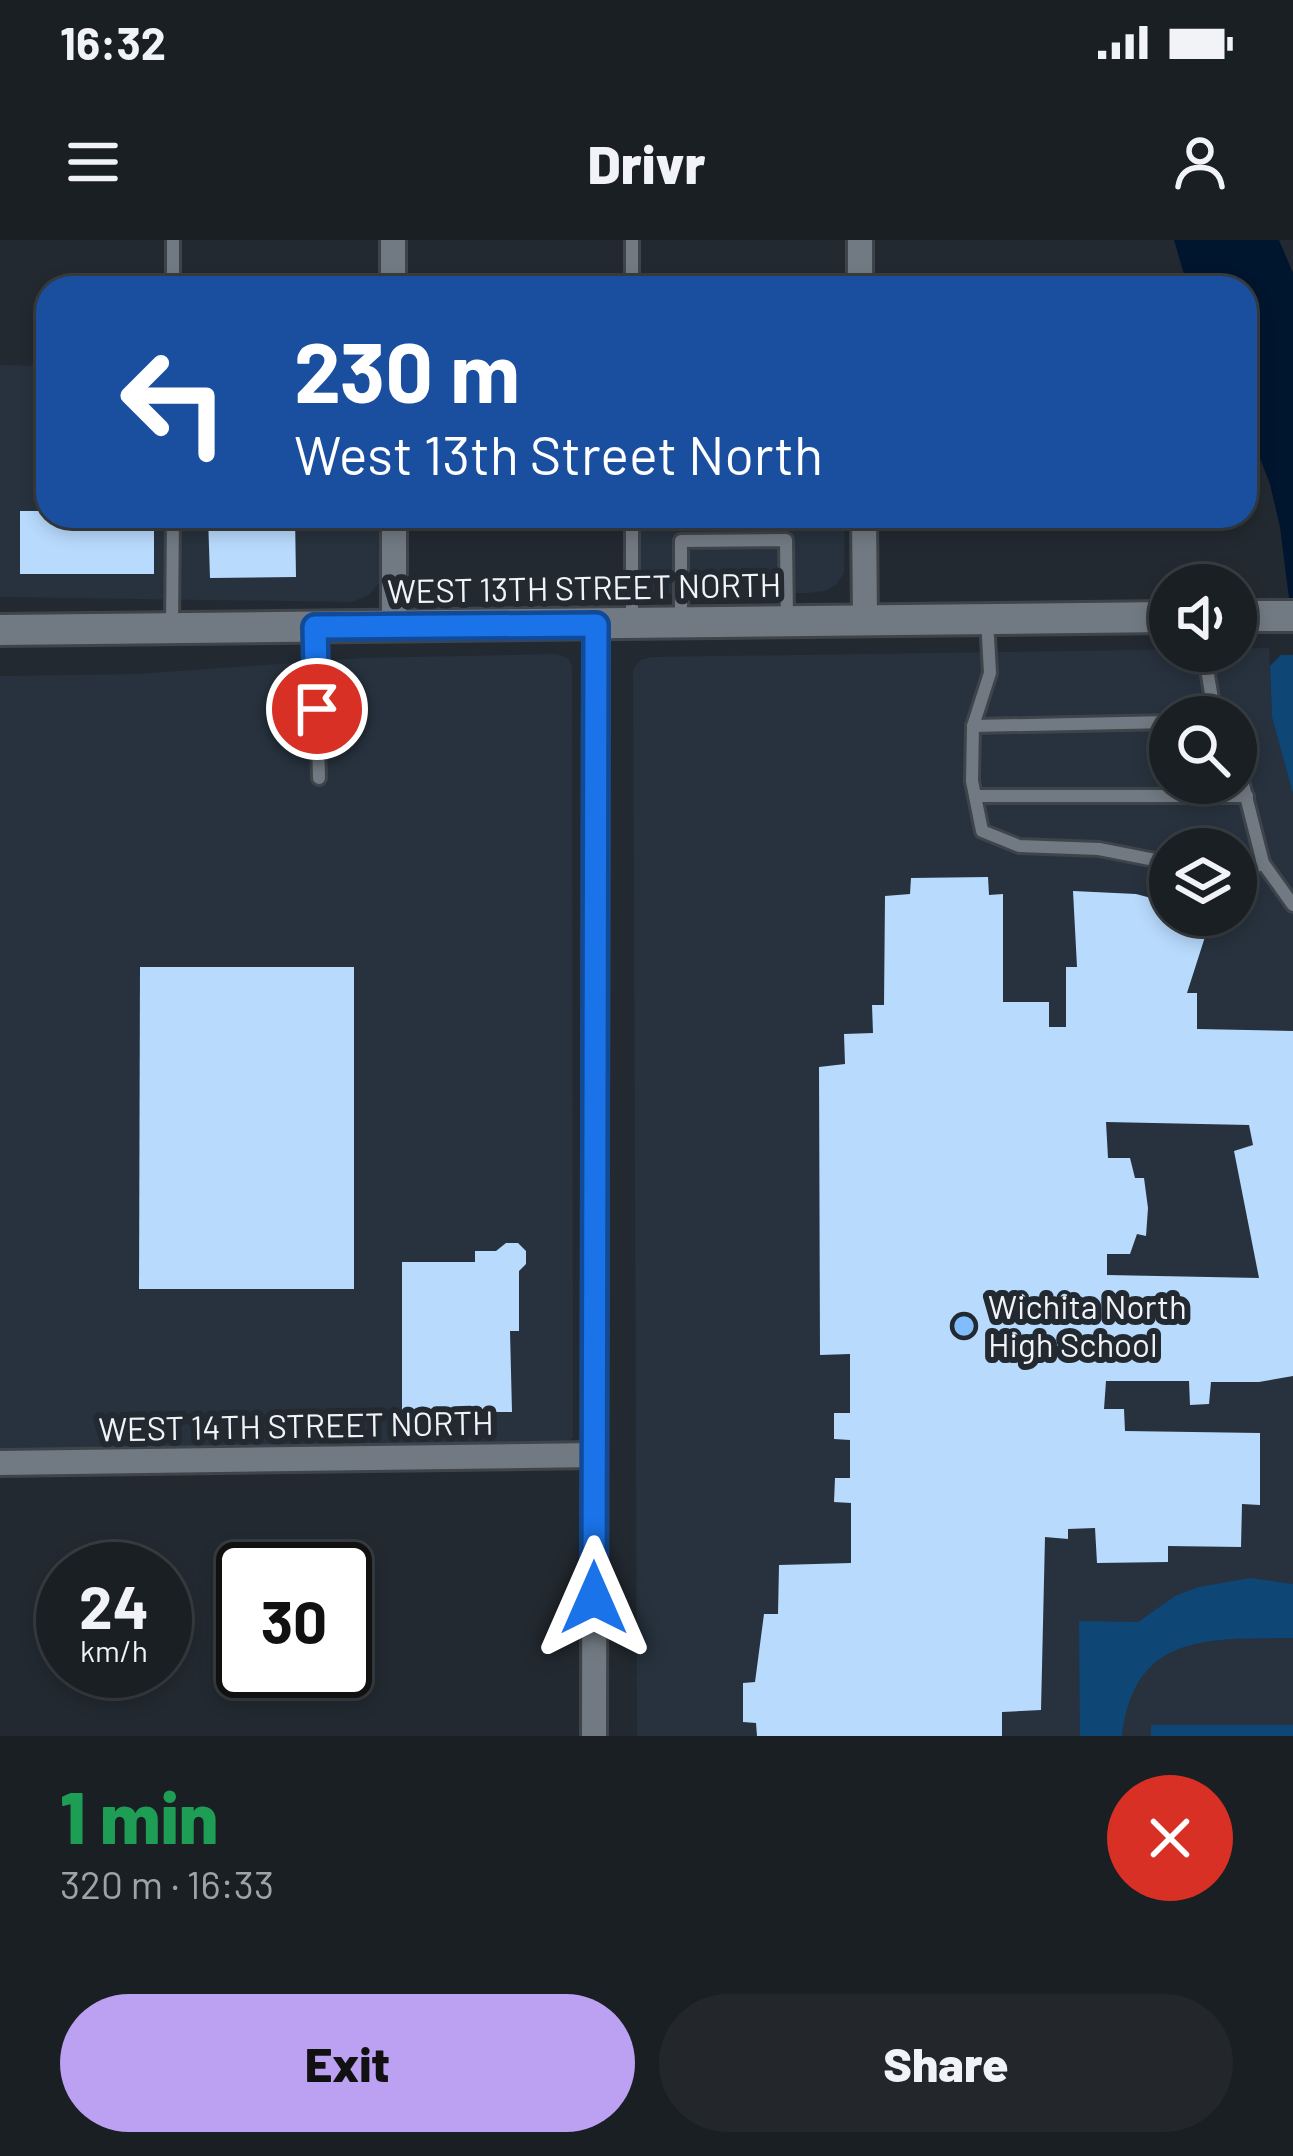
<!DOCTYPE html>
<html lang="en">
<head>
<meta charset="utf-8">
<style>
  body { margin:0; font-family:Barlow,sans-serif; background:#23272c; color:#f1f3f6; height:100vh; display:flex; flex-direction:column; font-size:45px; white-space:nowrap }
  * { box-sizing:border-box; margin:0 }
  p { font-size:39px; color:#9fa2a6 }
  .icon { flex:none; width:66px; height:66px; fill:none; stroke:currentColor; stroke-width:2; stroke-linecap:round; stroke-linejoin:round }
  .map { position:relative; height:1496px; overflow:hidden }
  .panel { display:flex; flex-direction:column; background:#1a1f24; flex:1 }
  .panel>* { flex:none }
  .hud { position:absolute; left:36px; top:36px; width:1221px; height:252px; border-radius:36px; box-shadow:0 6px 18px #0003,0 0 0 3px #383d41; background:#1a4fa0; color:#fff; overflow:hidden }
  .tools { position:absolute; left:1149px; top:324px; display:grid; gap:24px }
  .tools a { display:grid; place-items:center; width:108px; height:108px; border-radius:50%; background:#1a1f24; box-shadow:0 6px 18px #0003,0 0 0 3px #383d41; font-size:60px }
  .speed { position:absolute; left:36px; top:1302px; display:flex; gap:24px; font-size:60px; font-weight:700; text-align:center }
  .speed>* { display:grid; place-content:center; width:156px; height:156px; border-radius:50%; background:#1a1f24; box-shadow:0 6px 18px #0003,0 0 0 3px #383d41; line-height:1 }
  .speed small { font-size:30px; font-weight:400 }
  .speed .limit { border:6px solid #111; border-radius:18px; background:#fff; color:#111 }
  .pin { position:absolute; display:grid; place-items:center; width:102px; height:102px; color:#fff; margin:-51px; border:6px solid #fff; border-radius:50%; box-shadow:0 3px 12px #0007 }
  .me { position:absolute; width:132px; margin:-66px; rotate:0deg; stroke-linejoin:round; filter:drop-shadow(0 0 9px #0008) }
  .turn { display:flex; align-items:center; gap:42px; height:252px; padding:0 60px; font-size:54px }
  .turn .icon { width:156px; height:156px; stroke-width:2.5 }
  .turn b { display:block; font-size:84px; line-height:102px }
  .round { display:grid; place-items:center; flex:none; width:126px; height:126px; border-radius:63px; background:#23272c }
  .overview { display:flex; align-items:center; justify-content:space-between; height:204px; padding:0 60px }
  h1 { font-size:72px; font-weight:800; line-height:90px; color:#1e9e55 }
  .cta { display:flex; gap:24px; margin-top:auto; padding:24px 60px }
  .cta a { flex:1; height:138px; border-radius:72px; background:#bca0f2; color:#111; font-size:48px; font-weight:800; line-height:138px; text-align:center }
  .cta a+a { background:#23272c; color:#f1f3f6 }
  .status { display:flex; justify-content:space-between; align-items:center; height:84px; padding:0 60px; background:#1a1f24; direction:ltr }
  .status svg { height:33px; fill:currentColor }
  header { display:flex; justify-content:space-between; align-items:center; height:156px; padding:0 60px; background:#1a1f24; font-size:54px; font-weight:800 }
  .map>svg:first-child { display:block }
  .built { fill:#27323e; fill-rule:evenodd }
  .green { fill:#0e4675 }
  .water { fill:#00152e }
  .building { fill:#b8dafd; fill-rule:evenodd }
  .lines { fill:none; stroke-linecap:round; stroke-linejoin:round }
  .service-casing { stroke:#3e444a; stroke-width:18 }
  .minor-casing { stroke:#3e444a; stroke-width:30 }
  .tertiary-casing { stroke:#3e444a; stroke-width:36 }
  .service { stroke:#717982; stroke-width:12 }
  .minor { stroke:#717982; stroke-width:24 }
  .tertiary { stroke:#717982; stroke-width:30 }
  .route-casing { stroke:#114b97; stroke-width:30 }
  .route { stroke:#1a73e8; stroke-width:21 }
  .poi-dot { fill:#80bdfa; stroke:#222930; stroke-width:4.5 }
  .labels { text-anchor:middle; stroke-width:12; stroke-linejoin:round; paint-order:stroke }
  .street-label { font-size:33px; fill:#f0f4f9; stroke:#222930 }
  .poi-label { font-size:33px; fill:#f0f4f9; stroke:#222930; text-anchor:start }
</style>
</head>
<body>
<div class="status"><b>16:32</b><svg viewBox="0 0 49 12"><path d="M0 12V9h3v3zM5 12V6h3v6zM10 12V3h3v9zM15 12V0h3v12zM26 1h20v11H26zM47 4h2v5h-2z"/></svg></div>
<header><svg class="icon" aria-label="menu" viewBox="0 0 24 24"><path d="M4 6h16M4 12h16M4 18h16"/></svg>Drivr<svg class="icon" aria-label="person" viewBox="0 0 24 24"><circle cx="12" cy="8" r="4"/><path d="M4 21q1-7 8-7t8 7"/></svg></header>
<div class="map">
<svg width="1293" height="1496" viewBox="0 0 1293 1496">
  <rect width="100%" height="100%" fill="#222930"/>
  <g class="built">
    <polygon points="0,125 48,126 48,276 384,276 384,337 369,355 352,362 0,357"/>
    <polygon points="641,276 845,276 844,333 837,344 825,351 807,353 641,354"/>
    <path d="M 1269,408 L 1272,477 L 1293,554 L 1293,1496 L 637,1496 L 633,430 L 640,420 L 651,417 ZM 1170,477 L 1236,477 L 1236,543 L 1170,543 ZM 1170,609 L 1236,609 L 1236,675 L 1170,675 Z"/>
    <polygon points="557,414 569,419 572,427 573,1197 567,1203 552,1205 0,1208 0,436 137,434 362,418"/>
  </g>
  <g class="green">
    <polygon points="1281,415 1293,415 1293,554 1272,477 1270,426"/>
    <path d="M 1250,1338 L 1293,1344 L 1293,1398 C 1210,1399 1134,1391 1122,1496 L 1080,1496 L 1079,1381 L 1138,1382 L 1175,1356 L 1199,1347 Z"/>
    <rect x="1151" y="1485" width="142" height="11"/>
  </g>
  <polygon class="water" points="1174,0 1279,0 1293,33 1293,390 1280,287 1270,244 1245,180 1245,48 1188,48"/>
  <g class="building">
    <polygon points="20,271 48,271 48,276 154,276 154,334 20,334"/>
    <polygon points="208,276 295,276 296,337 210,338"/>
    <path d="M 988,637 L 989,655 L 1003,654 L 1003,762 L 1049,762 L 1049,787 L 1066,787 L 1066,727 L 1077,727 L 1073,651 L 1136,654 L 1170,663 L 1170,675 L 1212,675 L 1187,753 L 1197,753 L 1197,789 L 1293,791 L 1293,1136 L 1259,1142 L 1211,1142 L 1209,1164 L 1190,1165 L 1189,1141 L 1106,1141 L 1104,1169 L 1124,1169 L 1125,1191 L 1260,1193 L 1260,1265 L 1242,1264 L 1241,1307 L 1168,1306 L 1168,1322 L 1097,1323 L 1095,1288 L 1068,1289 L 1068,1299 L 1045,1297 L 1041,1470 L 1002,1472 L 1002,1496 L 757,1496 L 756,1483 L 743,1482 L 743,1443 L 755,1442 L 764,1374 L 778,1374 L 779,1325 L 851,1323 L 851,1263 L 834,1262 L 835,1238 L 850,1238 L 850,1200 L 834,1199 L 834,1173 L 850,1173 L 850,1114 L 820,1115 L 819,827 L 845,824 L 844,794 L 873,793 L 872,765 L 884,765 L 885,656 L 910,654 L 911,638 ZM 1106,882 L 1249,885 L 1253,905 L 1234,911 L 1259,1038 L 1107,1035 L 1107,1014 L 1130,1014 L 1137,994 L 1146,996 L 1148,968 L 1144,938 L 1135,938 L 1130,918 L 1108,918 Z"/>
    <polygon points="140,727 354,727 354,1049 139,1049"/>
    <polygon points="506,1003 518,1003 526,1011 526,1024 519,1031 519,1091 510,1091 512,1172 402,1172 402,1022 475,1022 475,1011 496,1011"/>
  </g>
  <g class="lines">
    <defs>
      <g id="service">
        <polyline points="173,48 173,0"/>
        <polyline points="632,48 632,0"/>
        <polyline points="987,379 990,433 973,486 972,541 982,591 1019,606 1099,609 1170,623"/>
        <polyline points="632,383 632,276"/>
        <polyline points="681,383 681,301 786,300 787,379"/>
        <polyline points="172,388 173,276"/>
        <polyline points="315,388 319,538"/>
        <polyline points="1204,411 1212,459 1220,477"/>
        <polyline points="973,486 1170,482"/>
        <polyline points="1236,517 1263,623 1236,636"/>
        <polyline points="975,556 1247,556"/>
        <polyline points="1263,623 1293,665"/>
      </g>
      <g id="minor">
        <polyline points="393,0 393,48"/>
        <polyline points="860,0 860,48"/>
        <polyline points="394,276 394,387"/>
        <polyline points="864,276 865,378"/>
        <polyline points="0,1223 594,1215"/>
        <polyline points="594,1496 596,385"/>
      </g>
      <g id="tertiary">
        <polyline points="1236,376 1293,376"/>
        <polyline points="0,390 1170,377"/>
      </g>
    </defs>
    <use href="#service" class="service-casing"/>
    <use href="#minor" class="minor-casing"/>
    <use href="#tertiary" class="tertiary-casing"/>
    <use href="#service" class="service"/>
    <use href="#minor" class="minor"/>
    <use href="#tertiary" class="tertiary"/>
  </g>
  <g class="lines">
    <defs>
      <polyline id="route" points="317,469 315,387 596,385 594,1358"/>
    </defs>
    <use href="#route" class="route-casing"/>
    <use href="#route" class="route"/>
  </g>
  <circle class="poi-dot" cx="964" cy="1086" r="12"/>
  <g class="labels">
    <g class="street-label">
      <text transform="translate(584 348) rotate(-1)" y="12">WEST 13TH STREET NORTH</text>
      <text transform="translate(296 1186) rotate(-1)" y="12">WEST 14TH STREET NORTH</text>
    </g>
    <g class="poi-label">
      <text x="988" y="1079">Wichita North<tspan x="988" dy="38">High School</tspan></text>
    </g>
  </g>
</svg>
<div class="tools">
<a><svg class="icon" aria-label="sound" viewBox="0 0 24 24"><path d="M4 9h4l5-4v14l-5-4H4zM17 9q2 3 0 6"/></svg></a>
<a><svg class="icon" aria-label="search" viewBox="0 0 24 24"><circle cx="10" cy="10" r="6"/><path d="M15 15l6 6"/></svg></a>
<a><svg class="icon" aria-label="layers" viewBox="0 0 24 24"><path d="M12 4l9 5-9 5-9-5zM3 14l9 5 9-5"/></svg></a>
</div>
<div class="speed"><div>24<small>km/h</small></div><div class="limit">30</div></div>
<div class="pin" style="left:317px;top:469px;background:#d93025"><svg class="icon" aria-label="arrive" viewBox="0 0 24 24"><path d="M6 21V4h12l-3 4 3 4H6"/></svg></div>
<svg class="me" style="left:594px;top:1358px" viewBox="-20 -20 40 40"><path d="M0-17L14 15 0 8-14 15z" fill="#1a73e8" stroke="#fff" stroke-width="4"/></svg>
<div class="hud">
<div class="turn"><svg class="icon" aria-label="left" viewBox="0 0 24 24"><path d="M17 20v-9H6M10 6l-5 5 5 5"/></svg><div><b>230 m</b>West 13th Street North</div></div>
</div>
</div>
<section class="panel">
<div class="overview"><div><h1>1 min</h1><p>320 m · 16:33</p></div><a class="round" style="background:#d93025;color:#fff"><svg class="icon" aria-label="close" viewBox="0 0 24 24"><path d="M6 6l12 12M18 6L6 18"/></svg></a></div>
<div class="cta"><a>Exit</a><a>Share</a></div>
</section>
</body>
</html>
